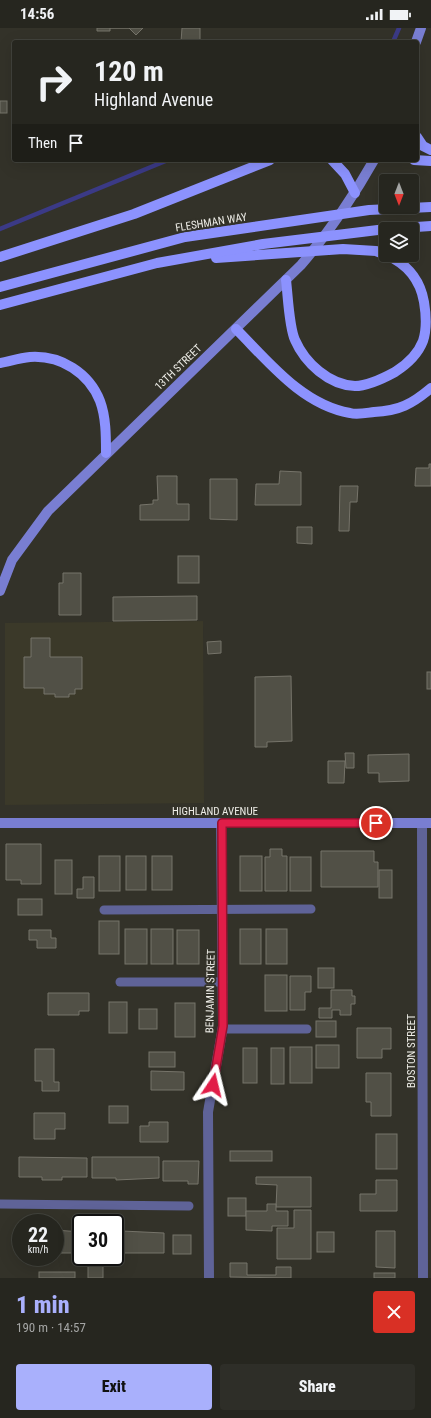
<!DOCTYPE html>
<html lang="en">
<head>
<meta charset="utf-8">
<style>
  body { margin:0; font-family:"Roboto Condensed",sans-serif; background:#2e2e28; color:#f1f3f6; height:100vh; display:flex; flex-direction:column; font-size:15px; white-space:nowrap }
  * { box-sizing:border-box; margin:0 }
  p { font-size:13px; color:#a4a5a4 }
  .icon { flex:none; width:22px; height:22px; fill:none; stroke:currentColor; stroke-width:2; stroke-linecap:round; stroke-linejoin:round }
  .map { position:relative; height:1250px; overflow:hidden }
  .sheet { display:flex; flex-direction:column; background:#26261f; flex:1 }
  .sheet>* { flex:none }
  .top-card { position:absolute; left:12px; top:12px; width:407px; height:122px; border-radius:4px; box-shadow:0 4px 16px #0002,0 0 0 1px #42433d; background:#26261f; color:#f1f3f6; overflow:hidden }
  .needle { width:26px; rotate:180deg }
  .controls { position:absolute; left:379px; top:146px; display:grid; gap:8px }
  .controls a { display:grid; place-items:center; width:40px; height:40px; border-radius:4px; background:#26261f; box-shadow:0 4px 16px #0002,0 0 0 1px #42433d; font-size:20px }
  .speed { position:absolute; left:12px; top:1186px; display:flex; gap:8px; font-size:20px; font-weight:700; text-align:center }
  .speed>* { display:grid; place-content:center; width:52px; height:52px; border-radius:50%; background:#26261f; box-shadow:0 4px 16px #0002,0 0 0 1px #42433d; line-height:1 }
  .speed small { font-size:10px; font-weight:400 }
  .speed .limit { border:2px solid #111; border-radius:6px; background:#fff; color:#111 }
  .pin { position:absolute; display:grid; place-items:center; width:34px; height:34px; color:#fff; margin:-17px; border:2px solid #fff; border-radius:50%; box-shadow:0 1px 4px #0007 }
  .me { position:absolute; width:44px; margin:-22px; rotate:10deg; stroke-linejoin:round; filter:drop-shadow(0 0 3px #0008) }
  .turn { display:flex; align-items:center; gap:14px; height:84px; padding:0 16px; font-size:18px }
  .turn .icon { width:52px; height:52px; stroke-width:2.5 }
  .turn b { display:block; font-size:28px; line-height:34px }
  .then { display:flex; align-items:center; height:38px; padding:0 16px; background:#0003; gap:8px; font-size:15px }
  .round { display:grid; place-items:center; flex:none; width:42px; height:42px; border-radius:4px; background:#2e2e28 }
  .head { display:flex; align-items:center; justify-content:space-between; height:68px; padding:0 16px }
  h1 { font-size:24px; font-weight:800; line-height:30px; color:#a9b0fc }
  .primary-button { display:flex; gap:8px; margin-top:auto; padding:8px 16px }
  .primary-button a { flex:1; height:46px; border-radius:4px; background:#a9b0fc; color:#111; font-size:16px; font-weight:800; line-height:46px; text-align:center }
  .primary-button a+a { background:#2e2e28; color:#f1f3f6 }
  .status { display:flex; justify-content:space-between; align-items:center; height:28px; padding:0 20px; background:#26261f; direction:ltr }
  .status svg { height:11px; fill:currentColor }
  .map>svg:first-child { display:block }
  .built { fill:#3b3929 }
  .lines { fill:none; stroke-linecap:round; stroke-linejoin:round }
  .stream { stroke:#3b3a86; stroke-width:4.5 }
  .building { fill:#515046; stroke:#76746a }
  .lane { stroke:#5f6398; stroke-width:9 }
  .street { stroke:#5f6398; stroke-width:10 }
  .secondary { stroke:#797ed2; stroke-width:10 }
  .primary { stroke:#8c92fe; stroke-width:10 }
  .route-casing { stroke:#92132f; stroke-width:10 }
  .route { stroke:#e11d48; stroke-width:7 }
  .labels { text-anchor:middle; stroke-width:4; stroke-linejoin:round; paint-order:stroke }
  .street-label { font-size:11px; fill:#eeede7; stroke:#333229 }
</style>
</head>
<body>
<div class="status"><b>14:56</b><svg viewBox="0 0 49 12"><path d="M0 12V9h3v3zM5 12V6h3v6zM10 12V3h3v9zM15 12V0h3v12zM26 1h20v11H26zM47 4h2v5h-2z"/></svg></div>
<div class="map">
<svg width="431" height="1250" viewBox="0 0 431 1250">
  <rect width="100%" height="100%" fill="#333229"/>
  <polygon class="built" points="203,593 204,775 5,777 5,595"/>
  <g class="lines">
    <g class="stream">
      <polyline points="393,14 399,0"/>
      <polyline points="0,201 168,132"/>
    </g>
  </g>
  <g class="building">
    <polygon points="97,0 143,0 136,7 129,0 110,0 110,3 97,3"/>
    <polygon points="182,0 200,0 200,14 181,14"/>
    <rect x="0" y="73" width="7" height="12"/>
    <polygon points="429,436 431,436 431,458 415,458 416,440 429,440"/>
    <polygon points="280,443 301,444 301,477 255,477 256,456 279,456"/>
    <polygon points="157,448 177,448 177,476 189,476 189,492 140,492 140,477 153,476 153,472 158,472"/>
    <polygon points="210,451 237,451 237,492 210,491"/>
    <polygon points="340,458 358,458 357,474 350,474 349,503 339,503"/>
    <polygon points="297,499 312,499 312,516 297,515"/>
    <rect x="178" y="528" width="21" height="27"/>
    <polygon points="63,545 81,545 81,587 59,587 59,555 63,555"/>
    <polygon points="197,568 197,592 113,593 113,569"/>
    <polygon points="31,610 50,610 50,629 82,629 82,661 75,661 75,666 69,666 69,669 55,669 55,666 44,666 44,660 24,660 24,629 31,629"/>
    <polygon points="221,613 221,625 208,626 207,614"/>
    <rect x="427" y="644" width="4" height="17"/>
    <polygon points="291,648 292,713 267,714 267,719 255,719 255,649"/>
    <polygon points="345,725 354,725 354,740 346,740"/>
    <polygon points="409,726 409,753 379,754 379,745 368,745 368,727"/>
    <polygon points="328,733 345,733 344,755 328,755"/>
    <polygon points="6,816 41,816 41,856 21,856 21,852 6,852"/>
    <polygon points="270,821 282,821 282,828 287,828 287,863 265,863 265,829 270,829"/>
    <polygon points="321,823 374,823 374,834 378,834 378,859 321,859"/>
    <rect x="99" y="828" width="21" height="35"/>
    <rect x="126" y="828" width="20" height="34"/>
    <rect x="152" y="828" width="20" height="34"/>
    <rect x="240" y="828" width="22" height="35"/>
    <rect x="290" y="829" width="21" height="34"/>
    <rect x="55" y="832" width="17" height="34"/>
    <rect x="379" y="842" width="13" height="28"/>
    <polygon points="83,849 94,849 94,870 77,870 77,861 83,861"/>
    <rect x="18" y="871" width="24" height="16"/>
    <rect x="99" y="893" width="20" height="33"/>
    <rect x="125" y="901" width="22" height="35"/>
    <rect x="151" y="901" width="22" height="35"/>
    <rect x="240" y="901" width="21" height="35"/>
    <rect x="266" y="901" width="21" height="35"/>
    <polygon points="29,902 51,902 51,910 56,910 56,920 37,920 37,912 29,912"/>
    <rect x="177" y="902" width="22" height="34"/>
    <rect x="318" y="940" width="16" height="20"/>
    <rect x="265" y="947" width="22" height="36"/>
    <polygon points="290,948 311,948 311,964 305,964 305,982 290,982"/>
    <polygon points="331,962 352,962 352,968 355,968 355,976 351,976 351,987 340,987 340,982 332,982 332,990 319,990 319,980 331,980"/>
    <polygon points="48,965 89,965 89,983 79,983 79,987 48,987"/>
    <rect x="109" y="974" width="18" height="31"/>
    <rect x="175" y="975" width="20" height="34"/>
    <rect x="139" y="981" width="18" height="20"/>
    <rect x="316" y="993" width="20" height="16"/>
    <polygon points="357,1000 391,1000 391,1021 382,1021 382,1030 357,1030"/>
    <rect x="316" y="1017" width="23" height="23"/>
    <rect x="290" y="1019" width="22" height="36"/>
    <rect x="243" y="1020" width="14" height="35"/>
    <rect x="271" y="1020" width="13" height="36"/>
    <polygon points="35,1021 54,1021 54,1054 59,1054 59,1063 42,1063 42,1053 35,1053"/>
    <rect x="149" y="1024" width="26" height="15"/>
    <polygon points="151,1043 184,1044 184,1062 151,1062"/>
    <polygon points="366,1045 391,1045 391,1088 371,1088 371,1074 366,1074"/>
    <rect x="109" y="1078" width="19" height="17"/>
    <polygon points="34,1085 65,1085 65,1101 55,1101 55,1111 34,1111"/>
    <polygon points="149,1094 168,1094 168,1114 140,1114 140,1098 149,1098"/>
    <rect x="376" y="1106" width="21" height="35"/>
    <rect x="230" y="1123" width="42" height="10"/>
    <polygon points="19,1129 87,1130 87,1149 62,1149 62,1152 42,1152 42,1149 19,1149"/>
    <polygon points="92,1129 159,1129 159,1150 116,1152 116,1150 92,1150"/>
    <polygon points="163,1133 199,1133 198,1156 188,1156 188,1153 163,1153"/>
    <polygon points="256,1149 311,1149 311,1179 276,1179 277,1157 256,1156"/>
    <polygon points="376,1152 397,1152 397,1183 360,1183 360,1166 376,1166"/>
    <rect x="228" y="1170" width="18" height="18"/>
    <polygon points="267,1176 276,1176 276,1183 288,1183 288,1198 272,1198 272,1203 246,1202 246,1183 267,1183"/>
    <polygon points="294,1182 311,1182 311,1231 277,1231 277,1200 294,1200"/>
    <polygon points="55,1202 81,1204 81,1225 55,1225"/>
    <polygon points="122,1203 164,1205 164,1225 115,1225 115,1204 122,1204"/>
    <polygon points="376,1203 395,1203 395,1240 376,1239"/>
    <rect x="317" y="1204" width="17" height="20"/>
    <rect x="173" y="1207" width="18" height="19"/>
    <rect x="88" y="1234" width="15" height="16"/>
    <polygon points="230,1235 247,1235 247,1247 276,1247 276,1239 291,1239 291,1250 230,1249"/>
    <rect x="39" y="1244" width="36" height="6"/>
    <rect x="374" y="1245" width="21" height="5"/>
  </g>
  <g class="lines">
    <g class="lane">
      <polyline points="104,882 311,881"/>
      <polyline points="120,954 223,954"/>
      <polyline points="223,1001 307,1001"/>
      <polyline points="0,1176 189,1178"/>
    </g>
    <g class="street">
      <polyline points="422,795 423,1250"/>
      <polyline points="209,1250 208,1084 223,998 221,795"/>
    </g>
    <g class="secondary">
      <polyline points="416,14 421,0"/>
      <path d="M 0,563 L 12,532 L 48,483 L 301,237 C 330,203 352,171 374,132"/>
      <polyline points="0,795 431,795"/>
    </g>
    <g class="primary">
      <polyline points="417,109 423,118 431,122"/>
      <polyline points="332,132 345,146 355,165"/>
      <polyline points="414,132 431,133"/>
      <polyline points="387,201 431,198"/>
      <polyline points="0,229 134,186 270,132"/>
      <polyline points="216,230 343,221 376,223 386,227"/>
      <path d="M 286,252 C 288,268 289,299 295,312 C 305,335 329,357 355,358 C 368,358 384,350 395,344 C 406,337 418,326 423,313 C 427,301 426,286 424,274 C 420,251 407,236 386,227"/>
      <polyline points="0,259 185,209 369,182 431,179"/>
      <polyline points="0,277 157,235 263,216 386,201"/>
      <path d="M 236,301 C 268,333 302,377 350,385 C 357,387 366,385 374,384 C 399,383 412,376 431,360"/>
      <path d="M 0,335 C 10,333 20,330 30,329 C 61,327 89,345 100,373 C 106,389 106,408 106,425"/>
    </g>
  </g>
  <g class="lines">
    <defs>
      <polyline id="route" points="213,1057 223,998 222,795 376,795"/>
    </defs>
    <use href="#route" class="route-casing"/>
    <use href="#route" class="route"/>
  </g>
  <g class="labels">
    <g class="street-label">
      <text transform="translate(211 194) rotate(-9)" y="4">FLESHMAN WAY</text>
      <text transform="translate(178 339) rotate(-44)" y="4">13TH STREET</text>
      <text x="215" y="787">HIGHLAND AVENUE</text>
      <text transform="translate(210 963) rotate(-89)" y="4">BENJAMIN STREET</text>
      <text transform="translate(411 1023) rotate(-90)" y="4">BOSTON STREET</text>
    </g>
  </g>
</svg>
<div class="controls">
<a><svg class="needle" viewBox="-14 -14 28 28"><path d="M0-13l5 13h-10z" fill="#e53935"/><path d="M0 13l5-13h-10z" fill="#a4a5a4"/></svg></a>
<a><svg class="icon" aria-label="layers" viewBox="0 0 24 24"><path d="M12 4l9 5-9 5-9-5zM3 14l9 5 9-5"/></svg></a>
</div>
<div class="speed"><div>22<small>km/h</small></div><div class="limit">30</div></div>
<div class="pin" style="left:376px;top:795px;background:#d93025"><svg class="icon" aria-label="arrive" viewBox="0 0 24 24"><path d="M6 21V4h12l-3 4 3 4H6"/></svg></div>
<svg class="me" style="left:213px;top:1057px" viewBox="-20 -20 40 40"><path d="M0-17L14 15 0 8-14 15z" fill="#e11d48" stroke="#fff" stroke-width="4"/></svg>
<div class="top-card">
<div class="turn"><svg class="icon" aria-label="right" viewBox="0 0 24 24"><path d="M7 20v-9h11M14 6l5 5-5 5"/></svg><div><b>120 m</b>Highland Avenue</div></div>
<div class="then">Then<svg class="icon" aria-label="arrive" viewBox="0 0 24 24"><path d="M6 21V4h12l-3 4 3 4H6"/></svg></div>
</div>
</div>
<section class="sheet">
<div class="head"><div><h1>1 min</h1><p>190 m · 14:57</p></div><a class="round" style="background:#d93025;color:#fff"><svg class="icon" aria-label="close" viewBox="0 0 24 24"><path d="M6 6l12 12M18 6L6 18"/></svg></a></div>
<div class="primary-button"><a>Exit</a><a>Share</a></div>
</section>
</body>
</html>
